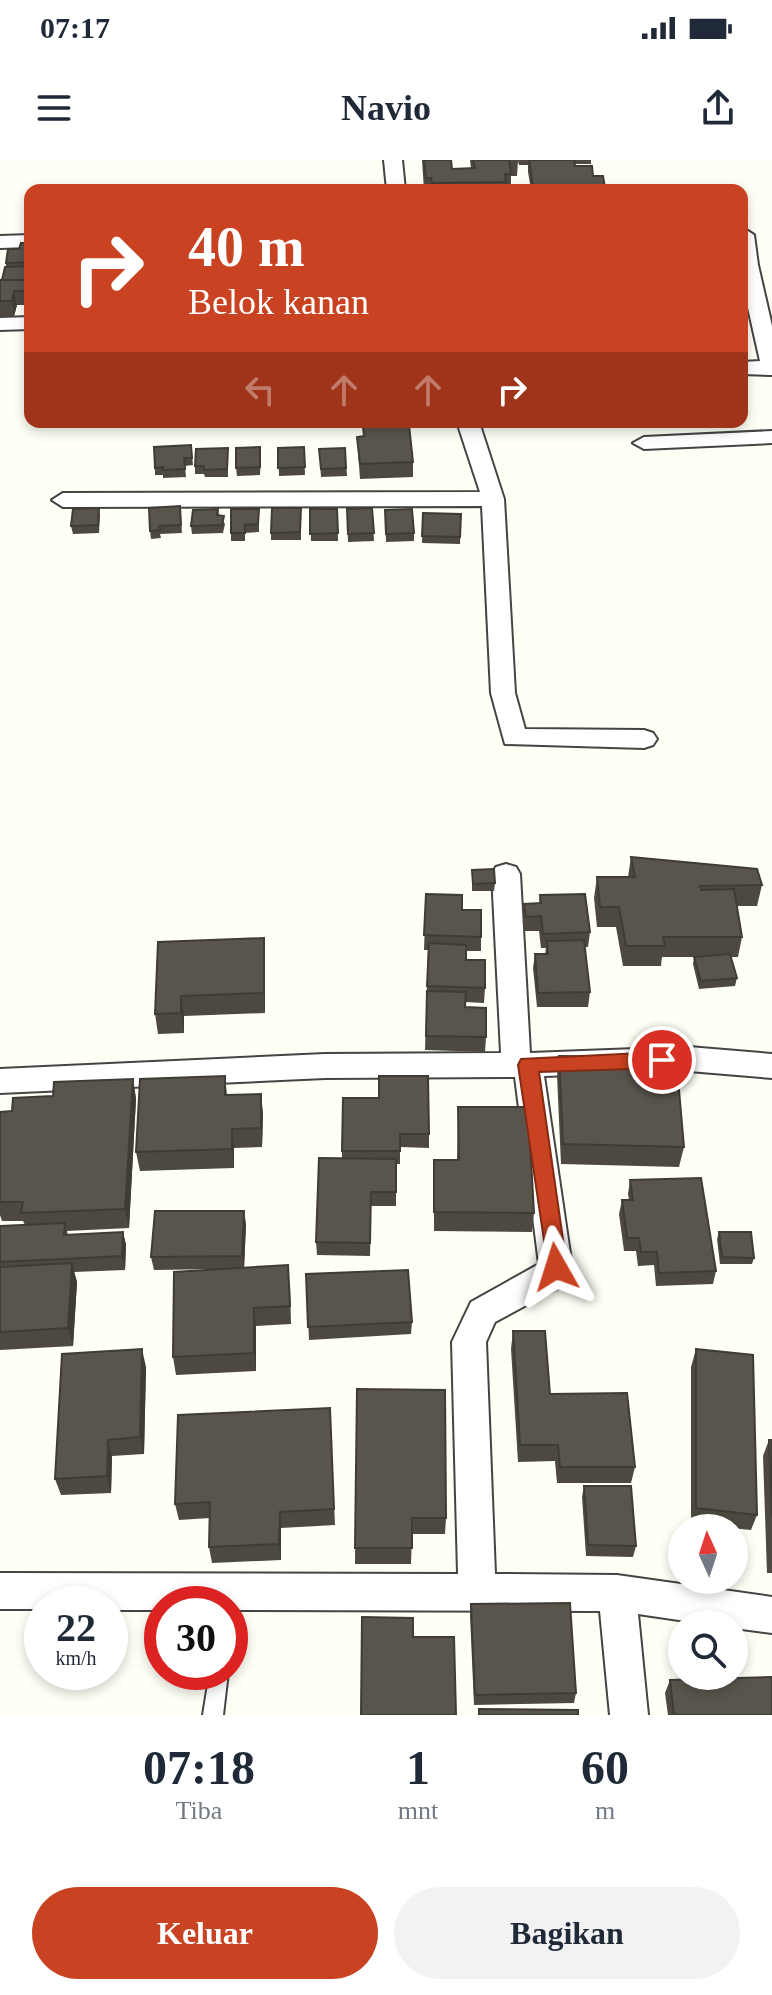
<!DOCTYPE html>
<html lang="id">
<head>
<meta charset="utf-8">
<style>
  body { margin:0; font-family:"Times New Roman",serif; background:#f2f2f3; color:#1f2937; height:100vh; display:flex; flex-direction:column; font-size:30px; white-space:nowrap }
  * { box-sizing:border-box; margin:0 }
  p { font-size:26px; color:#747a83 }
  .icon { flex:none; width:44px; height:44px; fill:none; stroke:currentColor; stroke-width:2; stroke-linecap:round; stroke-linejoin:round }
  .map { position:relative; height:1555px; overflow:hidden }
  .details { display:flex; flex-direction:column; background:#fff; flex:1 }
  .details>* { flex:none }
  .top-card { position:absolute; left:24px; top:24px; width:724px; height:244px; border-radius:16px; box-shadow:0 4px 12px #0003; background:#c94221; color:#fff; overflow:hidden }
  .needle { width:52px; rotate:357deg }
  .buttons { position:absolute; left:668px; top:1354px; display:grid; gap:16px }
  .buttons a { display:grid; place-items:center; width:80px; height:80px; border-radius:50%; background:#fff; box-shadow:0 4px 12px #0003; font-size:40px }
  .speed { position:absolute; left:24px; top:1426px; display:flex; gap:16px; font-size:40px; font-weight:700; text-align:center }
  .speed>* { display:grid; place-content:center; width:104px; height:104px; border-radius:50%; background:#fff; box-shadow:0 4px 12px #0003; line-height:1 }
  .speed small { font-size:20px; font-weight:400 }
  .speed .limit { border:12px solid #d22; background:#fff; color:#111 }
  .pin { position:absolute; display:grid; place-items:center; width:68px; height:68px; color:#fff; margin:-34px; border:4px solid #fff; border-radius:50%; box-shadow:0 2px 8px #0007 }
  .me { position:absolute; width:88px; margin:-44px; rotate:354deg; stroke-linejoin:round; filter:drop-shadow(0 0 6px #0008) }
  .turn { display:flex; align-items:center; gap:28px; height:168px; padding:0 32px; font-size:36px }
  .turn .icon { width:104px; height:104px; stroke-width:2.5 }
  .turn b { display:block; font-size:56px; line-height:68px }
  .lanes { display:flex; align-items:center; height:76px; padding:0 32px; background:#0003; justify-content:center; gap:40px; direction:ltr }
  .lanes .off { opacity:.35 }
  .eta { display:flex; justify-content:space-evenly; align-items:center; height:136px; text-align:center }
  .eta b { font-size:48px; font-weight:700; line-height:56px }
  .cta { display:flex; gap:16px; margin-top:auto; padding:16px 32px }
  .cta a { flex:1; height:92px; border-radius:48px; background:#c94221; color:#fff; font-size:32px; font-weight:700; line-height:92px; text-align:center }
  .cta a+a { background:#f2f2f3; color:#1f2937 }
  .status { display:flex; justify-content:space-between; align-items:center; height:56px; padding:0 40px; background:#fff; direction:ltr }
  .status svg { height:22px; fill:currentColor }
  header { display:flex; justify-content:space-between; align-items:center; height:104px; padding:0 32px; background:#fff; font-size:36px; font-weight:700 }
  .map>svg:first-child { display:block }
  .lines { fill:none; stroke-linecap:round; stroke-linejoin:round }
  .service-casing { stroke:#444; stroke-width:4 }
  .minor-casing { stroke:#444; stroke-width:4 }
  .service { fill:#fff; fill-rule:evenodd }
  .minor { fill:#fff; fill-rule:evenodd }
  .wall { fill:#4d4941 }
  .shaded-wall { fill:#3f3c35 }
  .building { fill:#5a554c; stroke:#3f3c35; stroke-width:2 }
  .route { fill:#c94221; stroke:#832b15; stroke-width:2 }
</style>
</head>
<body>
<div class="status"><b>07:17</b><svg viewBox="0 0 49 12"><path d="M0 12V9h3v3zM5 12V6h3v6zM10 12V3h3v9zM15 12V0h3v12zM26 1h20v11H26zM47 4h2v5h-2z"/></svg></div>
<header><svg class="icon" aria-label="menu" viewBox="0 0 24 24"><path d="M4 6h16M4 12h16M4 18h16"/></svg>Navio<svg class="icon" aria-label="share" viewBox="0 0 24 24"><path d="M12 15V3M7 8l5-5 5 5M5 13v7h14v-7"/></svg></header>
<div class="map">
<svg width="772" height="1555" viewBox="0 0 772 1555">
  <rect width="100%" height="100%" fill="#fefff5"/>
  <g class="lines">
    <defs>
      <polygon id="service" points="210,1512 228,1512 223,1555 203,1555"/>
      <g id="minor">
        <polygon points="384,0 402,0 405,30 387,30"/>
        <polygon points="745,69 754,75 758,105 772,166 772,215 742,214 742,202 760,201 742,121 742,70"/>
        <polygon points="30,75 30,87 0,88 0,76"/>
        <polygon points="30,157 30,169 0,170 0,158"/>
        <polygon points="457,262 479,262 504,339 515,533 525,569 644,570 653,573 657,579 653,585 644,588 505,584 491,533 482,346 63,347 52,340 63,333 480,332"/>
        <polygon points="772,271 772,283 644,289 633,283 644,277"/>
        <polygon points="506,704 516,707 520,714 530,893 689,887 772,894 772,918 689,911 544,916 572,1107 560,1127 495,1162 486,1182 495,1414 617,1415 772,1437 772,1473 734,1468 734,1464 706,1464 638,1454 648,1555 610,1555 600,1451 230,1450 230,1444 162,1444 162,1450 110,1450 110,1444 42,1444 42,1449 0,1449 0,1413 458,1414 452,1182 471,1142 539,1104 515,917 325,918 0,933 0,909 325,894 501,893 492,714 496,707"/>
      </g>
    </defs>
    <use href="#service" class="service-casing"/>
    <use href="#minor" class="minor-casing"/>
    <use href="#service" class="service"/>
    <use href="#minor" class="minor"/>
  </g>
  <g class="wall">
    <polygon points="422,0 451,0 452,9 471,8 470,0 591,0 591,4 575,4 575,6 593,16 605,28 605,30 531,30 528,12 528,5 519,5 518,1 517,16 511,16 511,30 424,30"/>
    <polygon points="30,83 30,145 17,145 14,156 0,156 0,120 2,120 6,107 6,103"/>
    <polygon points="357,277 413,302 413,317 360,319"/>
    <polygon points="191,285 193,305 185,306 186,317 163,318 163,315 155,315 155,308"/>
    <polygon points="304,287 305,315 279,316 278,288"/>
    <polygon points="228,288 228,317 205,317 204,314 195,314 195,306"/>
    <polygon points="345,288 347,316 321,317 319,289"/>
    <polygon points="261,295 260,315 237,316 236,308"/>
    <polygon points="180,346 182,373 160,374 161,378 151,379 150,371"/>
    <polygon points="99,348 100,355 99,373 73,374 71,366"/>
    <polygon points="301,348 301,380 271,380 271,373"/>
    <polygon points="372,348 374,381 348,382 347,349"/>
    <polygon points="218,349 219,355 225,364 223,373 192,374 191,366"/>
    <polygon points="259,349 259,372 245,373 245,381 231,381 231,373"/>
    <polygon points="310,349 337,349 338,381 311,381"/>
    <polygon points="385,350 414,373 414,381 386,382"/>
    <polygon points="423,353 461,354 460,384 422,383"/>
    <polygon points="631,697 762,725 757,746 737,746 742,777 738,797 731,797 737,818 735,826 699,829 693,804 694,797 662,797 661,806 623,806 616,767 597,767 594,738 597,717 628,717"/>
    <polygon points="472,710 495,723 494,731 472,731"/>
    <polygon points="426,734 462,750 481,777 481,791 466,791 466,800 485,828 484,843 465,842 465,847 486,877 485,892 425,890 428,790 424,790"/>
    <polygon points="540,735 590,772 588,787 585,787 590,832 588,847 537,847 533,808 535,794 545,794 546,788 541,788 539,771 524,771 523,758 524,744 539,743"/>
    <polygon points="158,782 265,799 265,853 184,856 184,873 158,874 155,854"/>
    <polygon points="559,896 650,930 684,987 679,1007 561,1004 557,916"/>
    <polygon points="225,916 227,935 263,953 262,987 234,988 234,1008 140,1011 136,992"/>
    <polygon points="133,919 136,939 129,1068 67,1071 68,1075 123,1072 126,1085 125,1110 74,1112 77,1122 73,1186 0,1190 0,1066 25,1065 23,1061 2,1061 0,1055 0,952 12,951 53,936"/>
    <polygon points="343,938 429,974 429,988 400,987 400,1004 396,1004 396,1046 371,1046 370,1096 317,1095 316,1082 342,998"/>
    <polygon points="458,947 534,1053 532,1072 434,1071 434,1000 457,1000"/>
    <polygon points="630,1020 716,1111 713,1124 656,1126 654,1105 638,1106 636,1091 624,1091 619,1054 622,1040 629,1040 628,1034"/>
    <polygon points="246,1064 244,1108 290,1124 291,1164 256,1166 256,1211 176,1215 173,1197 220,1109 154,1110 151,1097"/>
    <polygon points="719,1072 754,1098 752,1104 720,1104 717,1079"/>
    <polygon points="306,1114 412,1162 411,1174 309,1180"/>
    <polygon points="513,1171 550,1234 635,1307 631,1323 557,1323 555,1301 518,1302 511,1189"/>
    <polygon points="696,1189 757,1355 751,1370 691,1364 691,1207"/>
    <polygon points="146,1207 144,1294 112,1296 111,1333 61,1335 55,1319"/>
    <polygon points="357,1229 446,1358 445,1374 412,1374 411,1404 355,1404"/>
    <polygon points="330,1248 335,1365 281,1368 281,1400 212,1403 209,1387 210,1358 179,1360 175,1344"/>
    <polygon points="769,1280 772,1280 772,1413 767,1413 763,1296"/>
    <polygon points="584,1326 636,1386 633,1397 586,1396 582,1337"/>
    <polygon points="471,1444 576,1533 574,1543 474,1545 470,1455"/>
    <polygon points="670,1520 772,1555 668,1555 665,1533"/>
  </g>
  <g class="shaded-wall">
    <polygon points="14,131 17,145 14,156 12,141"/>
    <polygon points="264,778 265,799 265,853 264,833"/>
    <polygon points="181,836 184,856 184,873 181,853"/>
    <polygon points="133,919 136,939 129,1068 125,1049"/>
    <polygon points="261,934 263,953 262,987 261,968"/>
    <polygon points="232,969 234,988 234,1008 232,989"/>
    <polygon points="244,1051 246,1064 244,1109 242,1096"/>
    <polygon points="123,1072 126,1085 125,1110 122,1096"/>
    <polygon points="72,1103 77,1122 73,1186 68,1168"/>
    <polygon points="254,1148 256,1166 256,1211 254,1193"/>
    <polygon points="142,1189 146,1207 144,1294 140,1277"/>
    <polygon points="108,1280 112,1296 111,1333 107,1316"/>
    <polygon points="280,1352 281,1368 281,1400 279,1384"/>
  </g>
  <g class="building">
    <polygon points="424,0 451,0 452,9 475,8 473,0 509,0 511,14 505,14 506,22 432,23 431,18 426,18"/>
    <polygon points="529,0 574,0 575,6 592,6 593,16 603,16 605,28 579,28 579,30 566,30 565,25 533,25"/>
    <polygon points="21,83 30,83 30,102 6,103 8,89 19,89"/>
    <polygon points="30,106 30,120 2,120 5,107"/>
    <polygon points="0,120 30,120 30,131 14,131 12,141 0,141"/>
    <polygon points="409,265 413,302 360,304 357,277 364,276 363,267"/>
    <polygon points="191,285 192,298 184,298 185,309 163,310 163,307 155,308 154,287"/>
    <polygon points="260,287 260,307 236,308 236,288"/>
    <polygon points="304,287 305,307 278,308 278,288"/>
    <polygon points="228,288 227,309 204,310 204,306 195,306 196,289"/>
    <polygon points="345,288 346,308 321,309 319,289"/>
    <polygon points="180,346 181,365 159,366 160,370 150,371 149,348"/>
    <polygon points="99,348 98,365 71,366 73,349"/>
    <polygon points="272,348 301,348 300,372 271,373"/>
    <polygon points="372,348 374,373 348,374 347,349"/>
    <polygon points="218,349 217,355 224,356 222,365 191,366 193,350"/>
    <polygon points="231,349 259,349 258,364 245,365 245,373 231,373"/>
    <polygon points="310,349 337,349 338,373 310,374"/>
    <polygon points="412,349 414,373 386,374 385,350"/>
    <polygon points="423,353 461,354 460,377 422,376"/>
    <polygon points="631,697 757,709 762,725 700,726 701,730 734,729 742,777 663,777 665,786 626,786 619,747 600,747 597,717 635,717"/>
    <polygon points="494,709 495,723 473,724 472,710"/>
    <polygon points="426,734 462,735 462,750 481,750 481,777 424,775"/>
    <polygon points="585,734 590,772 543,774 541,756 526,757 524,744 541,743 540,735"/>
    <polygon points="264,778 264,833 181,836 181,853 155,854 158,782"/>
    <polygon points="584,780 590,832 538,833 535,794 548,794 547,781"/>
    <polygon points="429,783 466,785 466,800 485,800 485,828 427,826"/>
    <polygon points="730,794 737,818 701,821 694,797"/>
    <polygon points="427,831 466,832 465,847 486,848 486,877 426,876"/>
    <polygon points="559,896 648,897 650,930 679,930 684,987 563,984"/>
    <polygon points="225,916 225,935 261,934 261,968 232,969 232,989 136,992 140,919"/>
    <polygon points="379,916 428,916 429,974 400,974 400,991 342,991 343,938 379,938"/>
    <polygon points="133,919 125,1049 21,1053 23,1042 0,1042 0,952 12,951 13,938 53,936 54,922"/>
    <polygon points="458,947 528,947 534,1053 434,1052 434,1000 459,1000"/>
    <polygon points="319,998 396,999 396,1032 371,1032 370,1083 316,1082"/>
    <polygon points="701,1018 716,1111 659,1113 657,1092 641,1092 639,1078 627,1078 622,1040 633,1040 630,1020"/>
    <polygon points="155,1051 244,1051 242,1096 151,1097"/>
    <polygon points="65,1063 64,1075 123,1072 122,1096 0,1102 0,1066"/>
    <polygon points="719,1072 751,1072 754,1098 722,1097"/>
    <polygon points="72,1103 68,1168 0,1172 0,1107"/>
    <polygon points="288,1105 290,1146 254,1148 254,1193 173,1197 174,1112"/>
    <polygon points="408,1110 412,1162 308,1167 306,1114"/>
    <polygon points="513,1171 545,1171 550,1234 627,1233 635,1307 560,1307 558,1285 520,1285"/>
    <polygon points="142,1189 140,1277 108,1280 107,1316 55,1319 62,1194"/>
    <polygon points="696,1189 753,1195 757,1355 696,1348"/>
    <polygon points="357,1229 445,1230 446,1358 412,1358 412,1388 355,1388"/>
    <polygon points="330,1248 334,1349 280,1352 279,1384 209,1387 210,1342 175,1344 178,1255"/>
    <polygon points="769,1280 772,1280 772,1357"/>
    <polygon points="584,1326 631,1326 636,1386 588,1385"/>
    <polygon points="570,1443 576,1533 475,1535 471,1444"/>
    <polygon points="362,1457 413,1458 413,1477 454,1477 456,1555 361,1555"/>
    <polygon points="772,1517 772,1555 674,1555 670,1520"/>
    <polygon points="479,1549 578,1550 578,1555 479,1555"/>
  </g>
  <polygon class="route" points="662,892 669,894 671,900 669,906 662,908 539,912 567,1107 564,1114 556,1116 549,1114 518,905 521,899"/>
</svg>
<div class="buttons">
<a><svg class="needle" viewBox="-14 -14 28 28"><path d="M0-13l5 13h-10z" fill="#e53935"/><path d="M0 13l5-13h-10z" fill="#747a83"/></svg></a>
<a><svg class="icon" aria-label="search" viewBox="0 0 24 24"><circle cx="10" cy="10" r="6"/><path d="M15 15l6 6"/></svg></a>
</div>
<div class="speed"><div>22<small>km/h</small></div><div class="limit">30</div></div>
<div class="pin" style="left:662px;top:900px;background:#d93025"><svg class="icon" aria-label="arrive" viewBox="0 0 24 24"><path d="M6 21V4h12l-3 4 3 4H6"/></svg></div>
<svg class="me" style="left:556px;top:1107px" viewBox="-20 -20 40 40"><path d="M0-17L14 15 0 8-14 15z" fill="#c94221" stroke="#fff" stroke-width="4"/></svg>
<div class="top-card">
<div class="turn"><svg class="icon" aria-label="right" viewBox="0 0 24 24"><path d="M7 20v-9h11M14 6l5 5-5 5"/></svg><div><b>40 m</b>Belok kanan</div></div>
<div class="lanes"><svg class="icon off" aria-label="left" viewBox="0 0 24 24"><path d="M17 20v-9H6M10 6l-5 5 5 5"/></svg><svg class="icon off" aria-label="ahead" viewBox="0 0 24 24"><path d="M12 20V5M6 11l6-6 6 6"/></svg><svg class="icon off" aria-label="ahead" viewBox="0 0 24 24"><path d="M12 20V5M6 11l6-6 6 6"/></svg><svg class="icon" aria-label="right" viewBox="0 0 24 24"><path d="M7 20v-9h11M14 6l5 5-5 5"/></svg></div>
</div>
</div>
<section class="details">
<div class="eta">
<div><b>07:18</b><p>Tiba</p></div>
<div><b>1</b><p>mnt</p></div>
<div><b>60</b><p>m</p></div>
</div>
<div class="cta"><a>Keluar</a><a>Bagikan</a></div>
</section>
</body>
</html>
